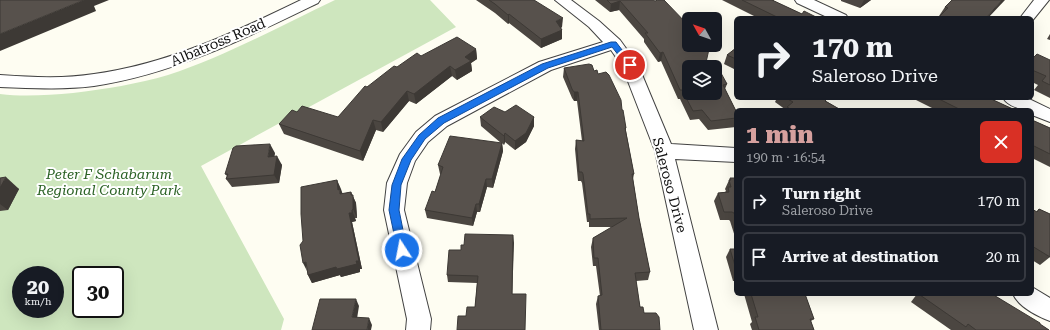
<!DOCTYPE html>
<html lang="en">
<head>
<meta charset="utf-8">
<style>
  body { margin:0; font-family:"Roboto Serif",serif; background:#242831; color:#f1f3f6; height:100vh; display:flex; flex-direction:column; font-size:15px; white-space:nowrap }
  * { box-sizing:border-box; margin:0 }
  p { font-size:13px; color:#9ea1a6 }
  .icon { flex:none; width:22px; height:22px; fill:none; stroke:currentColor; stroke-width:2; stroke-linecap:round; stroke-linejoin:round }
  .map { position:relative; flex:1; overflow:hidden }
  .panel { position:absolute; left:734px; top:108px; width:300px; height:188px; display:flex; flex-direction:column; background:#171b24; border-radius:6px; box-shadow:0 4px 16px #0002 }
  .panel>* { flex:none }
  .hud { position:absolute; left:734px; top:16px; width:300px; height:84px; border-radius:6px; box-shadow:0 4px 16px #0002; background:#171b24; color:#f1f3f6; overflow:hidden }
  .needle { width:26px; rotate:310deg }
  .buttons { position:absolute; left:682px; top:12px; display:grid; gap:8px }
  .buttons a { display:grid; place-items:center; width:40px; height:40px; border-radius:6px; background:#171b24; box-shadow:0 4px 16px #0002; font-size:20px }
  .speed { position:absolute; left:12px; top:266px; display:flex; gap:8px; font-size:20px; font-weight:700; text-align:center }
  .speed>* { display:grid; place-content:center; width:52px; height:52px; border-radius:50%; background:#171b24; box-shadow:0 4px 16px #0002; line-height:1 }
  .speed small { font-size:10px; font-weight:400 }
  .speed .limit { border:2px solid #111; border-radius:6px; background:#fff; color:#111 }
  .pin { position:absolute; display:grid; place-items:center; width:34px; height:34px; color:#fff; margin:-17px; border:2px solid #fff; border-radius:50%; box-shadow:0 1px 4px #0007 }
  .me { position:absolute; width:44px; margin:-22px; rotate:349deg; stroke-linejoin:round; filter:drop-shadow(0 0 3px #0008) }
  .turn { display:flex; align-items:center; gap:14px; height:84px; padding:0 12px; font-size:18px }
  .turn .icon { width:52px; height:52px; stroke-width:2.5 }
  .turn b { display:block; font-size:28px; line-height:34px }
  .round { display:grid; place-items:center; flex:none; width:42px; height:42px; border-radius:6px; background:#242831 }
  .headline { display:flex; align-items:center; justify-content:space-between; height:68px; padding:0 12px }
  h1 { font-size:24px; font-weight:800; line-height:30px; color:#d6a09e }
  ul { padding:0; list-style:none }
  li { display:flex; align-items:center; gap:12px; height:50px; margin:0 8px 6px; padding:0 4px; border:2px solid #363941; border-radius:6px }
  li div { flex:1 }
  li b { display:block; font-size:15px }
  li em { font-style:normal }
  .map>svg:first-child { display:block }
  .green { fill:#cee6be; fill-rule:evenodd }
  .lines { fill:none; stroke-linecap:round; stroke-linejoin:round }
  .minor-casing { stroke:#424242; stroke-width:2 }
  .minor { fill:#fff; fill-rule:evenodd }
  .wall { fill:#4b4641 }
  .shaded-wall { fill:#3d3935 }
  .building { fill:#57514c; stroke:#3d3935 }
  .route { fill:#1a73e8; stroke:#114b97 }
  .labels { text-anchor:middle; stroke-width:4; stroke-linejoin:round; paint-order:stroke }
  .street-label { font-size:14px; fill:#0f0f0f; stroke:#fff }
  .park-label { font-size:14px; font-style:italic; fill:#2a6124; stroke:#fff }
</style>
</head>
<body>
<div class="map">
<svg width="1050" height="330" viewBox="0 0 1050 330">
  <rect width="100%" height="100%" fill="#fefdf2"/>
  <path class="green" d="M 335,0 L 430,0 L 456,27 L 201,166 L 284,319 L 281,330 L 0,330 L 0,94 C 24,97 49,95 73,93 C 105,89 138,84 168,75 C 226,56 280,26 335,0 ZM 21,275 L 55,275 L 55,309 L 21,309 ZM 81,275 L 115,275 L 115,309 L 81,309 Z"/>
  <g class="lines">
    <defs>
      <g id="minor">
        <path d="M 301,0 L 320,0 L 318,3 C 246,38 174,74 94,86 C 63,90 31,88 0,87 L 0,75 C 31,77 63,79 94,74 C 168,64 235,32 301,0 Z"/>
        <polygon points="555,0 571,0 599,21 620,40 638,65 671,144 736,148 736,162 675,159 718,330 694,330 655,151 622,66 611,50 551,70 447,126 428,142 415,161 407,183 404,210 431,319 430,330 406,330 407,319 384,210 387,183 400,154 416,132 435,116 539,62 603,42 589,27"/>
        <polygon points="795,0 814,0 846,15 848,18 829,18 797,3"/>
        <polygon points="1034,0 1049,0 1032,21 1032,18 1020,18"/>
        <path d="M 1003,98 L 1027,98 L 1050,109 L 1050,122 L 1032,115 L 1032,110 C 1022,110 1009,107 1003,98 Z"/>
        <path d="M 1032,287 L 1050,298 L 1050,321 C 1037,316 1019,307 1013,294 L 1032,294 Z"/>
      </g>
    </defs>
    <use href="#minor" class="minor-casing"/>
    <use href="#minor" class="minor"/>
  </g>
  <g class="wall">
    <polygon points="476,0 534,0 562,27 561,28 562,30 562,39 541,48 509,23 508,24 495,13"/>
    <polygon points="595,0 653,0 689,93 715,67 727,84 725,89 736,111 736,127 708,130 699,119 690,120 680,99 678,99 661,61 658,62 644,42 644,39 619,10 610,12"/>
    <polygon points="722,0 774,0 774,1 802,14 818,18 758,18"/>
    <polygon points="841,0 871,0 860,8 841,1"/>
    <polygon points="945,7 997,8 940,16 939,16"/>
    <polygon points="1050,34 1050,40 1047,39"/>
    <polygon points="736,48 736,70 724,64 727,55"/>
    <polygon points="476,49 477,59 471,63 472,71 457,80 452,76 416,104 409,101 383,132 376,130 363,161 284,134 279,124 297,112 338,117 367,87 421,56"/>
    <polygon points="1032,59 1050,60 1050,98 1034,90 1038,85 1032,82"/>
    <polygon points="564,68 594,71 598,74 622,110 626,128 626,131 634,174 633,179 639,218 650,272 648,280 636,281 640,307 644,313 660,330 599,330 596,304 598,296 600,296 596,266 593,266 591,247 593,238 613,227 589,227 589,222 587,222 582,183 581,181 578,181 575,149 576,140 582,141 577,101 574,101 572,98 563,77"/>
    <polygon points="777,98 825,98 826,101 841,110 786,110 775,102"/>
    <polygon points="912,98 989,98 1015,110 936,110"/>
    <polygon points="505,112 534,117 534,126 526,142 515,150 505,142 504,145 502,143 503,151 493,188 487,187 480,212 477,212 473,226 427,218 425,210 435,192 441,174 440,174 438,165 501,143 481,126 480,117"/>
    <polygon points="1032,120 1050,128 1050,167 1032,158"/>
    <polygon points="275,153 274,157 282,165 279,183 232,187 226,179 227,176 225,174"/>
    <polygon points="0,178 19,189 8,210 0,211"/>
    <polygon points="730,178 736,178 736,240 730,221 729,220 720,220 714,201 718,193 725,192 726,191 725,189"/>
    <polygon points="337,180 342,194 351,192 356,203 357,218 355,218 356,221 352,222 362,269 360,269 360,272 341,277 340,275 312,283 308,275 303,241"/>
    <polygon points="1032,209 1036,212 1039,209 1050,214 1050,257 1040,265 1032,260"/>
    <polygon points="513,235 512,294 466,316 475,307 477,283 448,282 447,275 464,245"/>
    <polygon points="730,249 736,249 736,281 733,281 726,257"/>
    <polygon points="744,294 805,294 814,319 811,321 814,330 752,330 750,324 752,322"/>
    <polygon points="917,294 992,294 1049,330 951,330 911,302"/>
  </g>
  <g class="shaded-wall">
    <polygon points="84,0 109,0 94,6 96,11 0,51 0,34"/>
    <polygon points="864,0 871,0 860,8"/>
    <polygon points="1002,0 1005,0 988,18 986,18"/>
    <polygon points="620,1 619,10 610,12 611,4"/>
    <polygon points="509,14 509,23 508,24 508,15"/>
    <polygon points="563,18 562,27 556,30 556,21"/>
    <polygon points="562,30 562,39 541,48 541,39"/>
    <polygon points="476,49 477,59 471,63 472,71 457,80 455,70 465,57"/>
    <polygon points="663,52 661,61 658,62 660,53"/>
    <polygon points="450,66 452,76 416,104 414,94"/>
    <polygon points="407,91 409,101 383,132 381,122"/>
    <polygon points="574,92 578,92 577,101 574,101"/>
    <polygon points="534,117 534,126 526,142 515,150 515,141"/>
    <polygon points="373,120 376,130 363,161 360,151"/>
    <polygon points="505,133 505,142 504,145 504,136"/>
    <polygon points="502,143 503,151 493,188 492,179"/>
    <polygon points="270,144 275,153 272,166 268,157"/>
    <polygon points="277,156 282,165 279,183 274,175"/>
    <polygon points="6,177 19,189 8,210 0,204 0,188"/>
    <polygon points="486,179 487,187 480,212 479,204"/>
    <polygon points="337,180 341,189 344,198 338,190"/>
    <polygon points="351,192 356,203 357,218 353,209"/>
    <polygon points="476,204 477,212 473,226 472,218"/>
    <polygon points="352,210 355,218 356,221 352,222 362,269 360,269 360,272 341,277 340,275 312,283 308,275 349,213"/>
    <polygon points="513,235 514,243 512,301 512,294"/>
    <polygon points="306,262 307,271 303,263"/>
    <polygon points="356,299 359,306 356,325 352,317"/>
    <polygon points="369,318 372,325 371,330 367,330"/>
  </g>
  <g class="building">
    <polygon points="0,0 84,0 0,34"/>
    <polygon points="489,0 534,0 563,18 556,21 562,30 541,39 509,14 508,15 495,4"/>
    <polygon points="607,0 653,0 655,1 658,0 664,0 689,26 689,45 707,45 709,49 705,67 689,67 689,93 715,93 715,67 712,67 716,64 727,84 723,85 736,111 736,118 711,121 702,110 693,111 682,90 680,90 663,52 660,53 645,33 648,33 620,1 611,4"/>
    <polygon points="742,0 772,0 802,14 804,11 818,18 779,18"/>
    <polygon points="952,0 1002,0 986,18 938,18 948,8 945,7"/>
    <polygon points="457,37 476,49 465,57 471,61 455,70 450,66 414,94 407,91 381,122 373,120 360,151 279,124 292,110 297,112 302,106 338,117 365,86 367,87 394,66 397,67 417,53 421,56"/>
    <polygon points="736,48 736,59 727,55"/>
    <polygon points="1037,54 1050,60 1050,85 1042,81 1046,76 1032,70 1032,59"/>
    <polygon points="589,64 592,65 594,71 597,70 598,74 606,72 609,75 621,100 622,110 623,110 626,128 625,128 634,174 632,174 639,218 650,272 635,273 640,307 643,307 644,313 656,313 659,317 660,330 601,330 598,296 602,295 598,258 594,258 593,238 627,218 590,219 590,214 588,214 583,174 582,172 579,172 576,140 584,141 578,92 574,92 572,89 564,68"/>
    <polygon points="786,98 825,98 826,100 825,101 841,110 792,110 787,107 793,102"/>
    <polygon points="937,98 989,98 1015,110 961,110"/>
    <polygon points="516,105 534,117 526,133 515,141 505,133 504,136 480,117 494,107 505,112"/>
    <polygon points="1032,120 1050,128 1050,154 1032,145"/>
    <polygon points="450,136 502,143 492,179 486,179 479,204 476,204 472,218 425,210 432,191 435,192 443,167 438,165"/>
    <polygon points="270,144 268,157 277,156 274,175 226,179 228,174 225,174 233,148 236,146"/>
    <polygon points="6,177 0,188 0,178"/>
    <polygon points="730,178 736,178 736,219 734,213 732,212 724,212 718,193 729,192 728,187 731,187 729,180 731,180"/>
    <polygon points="337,180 338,190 340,189 340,194 351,192 351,195 353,195 353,209 352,210 352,213 349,213 359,261 356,261 357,264 337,269 336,267 308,275 306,262 303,263 300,245 303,241 301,214 301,187"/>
    <polygon points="1032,209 1037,212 1039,209 1050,214 1050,257 1032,246"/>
    <polygon points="465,234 513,235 512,294 526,294 525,330 457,330 458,316 466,316 467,307 475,307 478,276 447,275 449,250 461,250 461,245 464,245"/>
    <polygon points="730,249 736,249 736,269"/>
    <polygon points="751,294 805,294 814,319 810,319 814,330 759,330 755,317 758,317"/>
    <polygon points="920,294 992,294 1040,323 1040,324 1049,330 976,330 968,324 966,327 920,295"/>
    <polygon points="320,299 356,299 352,317 369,318 367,330 312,330"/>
  </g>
  <polygon class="route" points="611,42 616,42 632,63 632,66 627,66 612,47 548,68 444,123 425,139 411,160 401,185 399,210 407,250 406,253 402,255 398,253 389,210 392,185 402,159 419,135 438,118 542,64"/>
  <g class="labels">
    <g class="street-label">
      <text transform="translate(218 42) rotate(-23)" y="5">Albatross Road</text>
      <text transform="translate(670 185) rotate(75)" y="5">Saleroso Drive</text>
    </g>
    <g class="park-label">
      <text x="109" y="179">Peter F Schabarum<tspan x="109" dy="16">Regional County Park</tspan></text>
    </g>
  </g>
</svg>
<div class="buttons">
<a><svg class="needle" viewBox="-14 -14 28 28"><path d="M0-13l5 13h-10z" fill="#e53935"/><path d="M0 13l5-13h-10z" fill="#9ea1a6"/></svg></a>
<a><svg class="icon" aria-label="layers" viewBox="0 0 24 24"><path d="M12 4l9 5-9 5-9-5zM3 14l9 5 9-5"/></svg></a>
</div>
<div class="speed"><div>20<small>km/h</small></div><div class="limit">30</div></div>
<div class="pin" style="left:630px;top:65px;background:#d93025"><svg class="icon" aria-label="arrive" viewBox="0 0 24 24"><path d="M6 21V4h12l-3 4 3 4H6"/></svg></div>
<svg class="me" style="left:402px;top:250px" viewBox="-20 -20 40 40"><circle r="17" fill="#1a73e8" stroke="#fff" stroke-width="3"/><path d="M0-11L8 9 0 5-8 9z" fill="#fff"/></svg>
<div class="hud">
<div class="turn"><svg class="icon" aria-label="right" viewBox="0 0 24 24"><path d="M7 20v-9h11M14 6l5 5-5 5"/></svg><div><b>170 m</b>Saleroso Drive</div></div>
</div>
<section class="panel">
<div class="headline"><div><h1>1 min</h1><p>190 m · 16:54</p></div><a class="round" style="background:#d93025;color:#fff"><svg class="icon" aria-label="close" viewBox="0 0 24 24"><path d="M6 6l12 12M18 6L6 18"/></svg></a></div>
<ul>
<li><svg class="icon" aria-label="right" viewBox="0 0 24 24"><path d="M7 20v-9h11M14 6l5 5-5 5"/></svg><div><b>Turn right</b><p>Saleroso Drive</p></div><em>170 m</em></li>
<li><svg class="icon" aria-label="arrive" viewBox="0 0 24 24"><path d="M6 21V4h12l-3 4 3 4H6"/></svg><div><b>Arrive at destination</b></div><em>20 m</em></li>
</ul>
</section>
</div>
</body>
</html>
